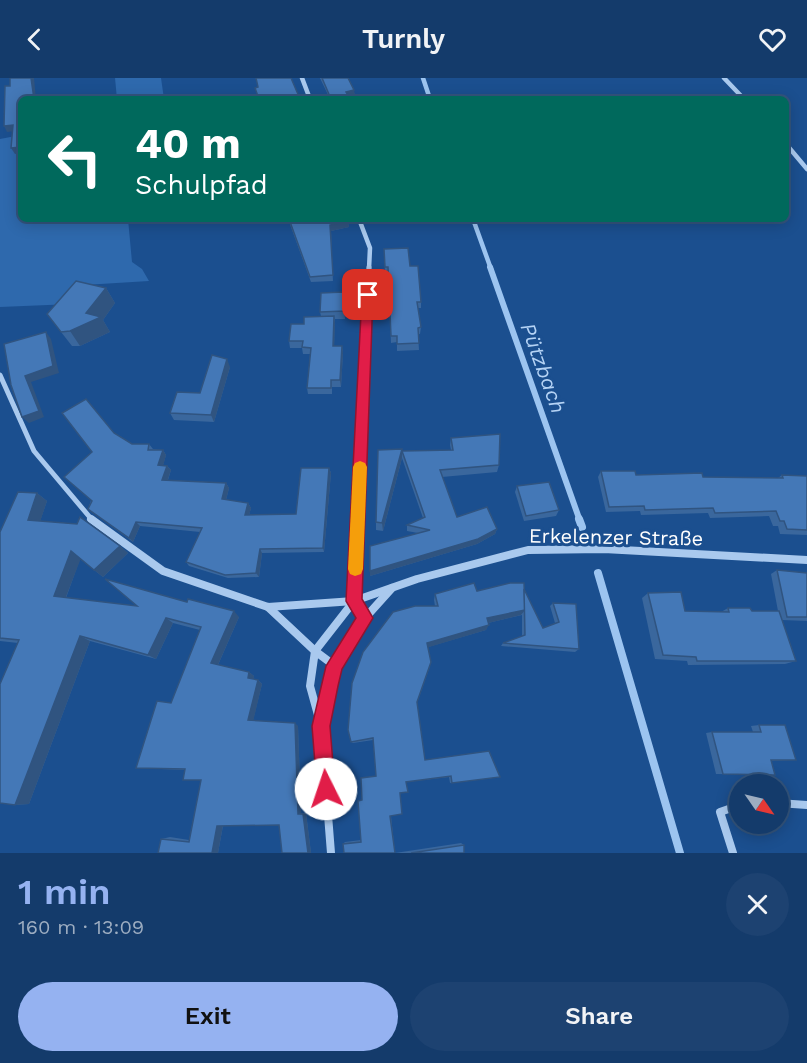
<!DOCTYPE html>
<html lang="en">
<head>
<meta charset="utf-8">
<style>
  body { margin:0; font-family:"Work Sans",sans-serif; background:#1d4271; color:#f1f3f6; height:100vh; display:flex; flex-direction:column; font-size:22px; white-space:nowrap }
  * { box-sizing:border-box; margin:0 }
  p { font-size:20px; color:#9dadc1 }
  .icon { flex:none; width:33px; height:33px; fill:none; stroke:currentColor; stroke-width:2; stroke-linecap:round; stroke-linejoin:round }
  .map { position:relative; height:775px; overflow:hidden }
  .side { display:flex; flex-direction:column; background:#143b6b; flex:1 }
  .side>* { flex:none }
  .top-card { position:absolute; left:18px; top:18px; width:771px; height:126px; border-radius:9px; box-shadow:0 3px 15px #0003,0 0 0 2px #33557e; background:#00695c; color:#fff; overflow:hidden }
  .needle { width:39px; rotate:124deg }
  .fabs { position:absolute; left:729px; top:696px; display:grid; gap:12px }
  .fabs a { display:grid; place-items:center; width:60px; height:60px; border-radius:50%; background:#143b6b; box-shadow:0 3px 15px #0003,0 0 0 2px #33557e; font-size:30px }
  .pin { position:absolute; display:grid; place-items:center; width:51px; height:51px; color:#fff; margin:-26px; border-radius:12px; box-shadow:0 3px 9px #0006 }
  .me { position:absolute; width:66px; margin:-33px; rotate:356deg; stroke-linejoin:round; filter:drop-shadow(0 0 4px #0008) }
  .turn { display:flex; align-items:center; gap:21px; height:126px; padding:0 18px; font-size:27px }
  .turn .icon { width:78px; height:78px; stroke-width:2.5 }
  .turn b { display:block; font-size:42px; line-height:51px }
  .round { display:grid; place-items:center; flex:none; width:63px; height:63px; border-radius:32px; background:#1d4271 }
  .summary { display:flex; align-items:center; justify-content:space-between; height:102px; padding:0 18px }
  h1 { font-size:36px; font-weight:600; line-height:45px; color:#95b2f1 }
  .button { display:flex; gap:12px; margin-top:auto; padding:12px 18px }
  .button a { flex:1; height:69px; border-radius:36px; background:#95b2f1; color:#111; font-size:24px; font-weight:600; line-height:69px; text-align:center }
  .button a+a { background:#1d4271; color:#f1f3f6 }
  header { display:flex; justify-content:space-between; align-items:center; height:78px; padding:0 18px; background:#143b6b; font-size:27px; font-weight:600 }
  .map>svg:first-child { display:block }
  .green { fill:#2e69ad }
  .lines { fill:none; stroke-linecap:round; stroke-linejoin:round }
  .stream-far2 { stroke:#9cc4f0; stroke-width:4.5 }
  .stream-far1 { stroke:#9cc4f0; stroke-width:6 }
  .stream { stroke:#9cc4f0; stroke-width:8 }
  .street-far2 { stroke:#a9c9ee; stroke-width:4.5 }
  .street-far1 { stroke:#a9c9ee; stroke-width:5 }
  .street { stroke:#a9c9ee; stroke-width:8 }
  .wall { fill:#3a679d }
  .shaded-wall { fill:#305480 }
  .building { fill:#4478b7; stroke:#305480; stroke-width:1.5 }
  .route { fill:#e11d48; stroke:#92132f; stroke-width:1.5 }
  .slow { fill:#f59e0b }
  .labels { text-anchor:middle; stroke-width:6; stroke-linejoin:round; paint-order:stroke }
  .street-label { font-size:20px; fill:#fff; stroke:#1b4f8f }
  .water-label { font-size:21px; font-style:italic; fill:#b5d3f5; stroke:#1b4f8f }
</style>
</head>
<body>
<header><svg class="icon" aria-label="back" viewBox="0 0 24 24"><path d="M15 5l-7 7 7 7"/></svg>Turnly<svg class="icon" aria-label="heart" viewBox="0 0 24 24"><path d="M12 20l-8-8c-3-5 5-10 8-4 3-6 11-1 8 4z"/></svg></header>
<div class="map">
<svg width="807" height="775" viewBox="0 0 807 775">
  <rect width="100%" height="100%" fill="#1b4f8f"/>
  <g class="green">
    <polygon points="115,0 161,0 164,21 117,21"/>
    <polygon points="21,57 21,141 128,141 132,184 142,191 149,203 84,207 72,226 0,229 0,61"/>
  </g>
  <g class="lines">
    <g class="stream-far2">
      <polyline points="423,0 430,21"/>
      <polyline points="473,141 491,191"/>
    </g>
    <polyline class="stream-far1" points="490,189 580,443"/>
    <g class="stream">
      <polyline points="579,441 582,449"/>
      <polyline points="598,495 680,775"/>
    </g>
    <g class="street-far2">
      <polyline points="302,0 310,21"/>
      <polyline points="724,0 744,21"/>
      <polyline points="786,66 807,91"/>
      <polyline points="359,141 370,170 369,191"/>
    </g>
    <g class="street-far1">
      <polyline points="0,297 34,373 93,443"/>
      <polyline points="358,443 369,189"/>
    </g>
    <g class="street">
      <polyline points="91,441 163,493 268,529 354,523"/>
      <polyline points="358,441 354,523 365,540"/>
      <polyline points="268,529 315,573 335,588"/>
      <polyline points="321,647 335,588 365,540 392,510"/>
      <polyline points="778,725 807,727"/>
      <polyline points="331,775 321,648 310,608 315,573 354,523 417,501 528,472 604,471 807,482"/>
      <polyline points="733,775 720,734 740,727"/>
    </g>
  </g>
  <g class="wall">
    <polygon points="320,0 348,0 355,17 348,18 350,21 330,21"/>
    <polygon points="288,141 347,141 349,149 331,153 333,203 311,204"/>
    <polygon points="384,171 410,188 421,224 421,230 418,230 421,249 420,256 418,256 419,272 397,273 397,264 391,265 388,196 385,196"/>
    <polygon points="106,210 115,225 103,242 110,254 80,268 72,268 47,236"/>
    <polygon points="345,222 345,241 335,241 334,268 342,268 343,275 341,309 332,309 332,316 308,316 307,310 310,276 303,276 302,270 290,270 289,263 304,246 321,238 320,234"/>
    <polygon points="230,289 214,344 174,342 170,335 200,315"/>
    <polygon points="114,356 132,366 149,366 153,371 163,372 166,377 163,387 167,388 171,392 168,402 226,405 229,410 226,422 248,425 251,430 249,437 296,436 329,390 331,395 324,474 262,475 259,499 228,500 189,488 186,484 200,454 140,448 133,464 88,431"/>
    <polygon points="451,360 499,387 497,394 442,399 457,439 497,451 495,456 477,466 370,498 370,493 418,455 407,453 407,447 423,440 402,380 402,373 451,372 450,367"/>
    <polygon points="402,371 402,380 383,453 376,452 376,444"/>
    <polygon points="601,393 636,397 703,399 778,400 782,397 807,398 807,457 780,456 778,448 773,448 769,438 710,440 708,435 641,437 640,433 606,434 598,399"/>
    <polygon points="517,408 559,432 556,438 524,443 515,414"/>
    <polygon points="37,415 47,423 40,443 120,468 128,475 103,499 80,481 66,520 137,528 239,539 218,587 249,594 254,598 253,601 258,602 262,606 253,642 298,648 301,735 306,735 311,775 282,775 279,747 223,748 218,775 158,775 161,761 170,759 189,762 201,703 185,692 136,690 171,625 200,552 173,545 156,581 90,563 29,726 15,727 18,565 0,563 0,454"/>
    <polygon points="777,492 807,495 807,543 782,542 796,583 785,586 688,587 687,583 655,581 642,520 648,515 685,533 721,534 728,530 752,533 778,533 771,496"/>
    <polygon points="524,511 543,550 555,545 550,528 553,525 579,571 575,574 501,568 503,565 522,558 522,537 488,545 486,552 428,569 430,588 417,625 425,682 500,699 450,705 449,699 406,704 391,738 395,775 461,765 464,767 464,775 344,775 343,766 345,764 361,762 362,722 376,698 373,662 353,665 351,664 435,528 434,522 435,516"/>
    <polygon points="759,647 796,682 771,683 775,697 716,696 706,655 712,654 753,654 751,648"/>
  </g>
  <g class="shaded-wall">
    <polygon points="31,0 34,0 36,21 34,21"/>
    <polygon points="354,12 355,17 346,18 346,14"/>
    <polygon points="13,47 16,53 7,54 4,48"/>
    <polygon points="21,69 21,75 15,76 11,70"/>
    <polygon points="386,141 406,141 406,142 386,145"/>
    <polygon points="348,143 349,149 331,153 333,203 330,147"/>
    <polygon points="106,210 115,225 103,242 110,254 80,268 70,253 86,235"/>
    <polygon points="344,214 345,222 345,241 344,233"/>
    <polygon points="334,238 335,245 334,275 333,268"/>
    <polygon points="46,254 51,261 59,295 31,304 44,339 29,345 22,339 25,298"/>
    <polygon points="342,268 343,275 341,309 340,302"/>
    <polygon points="227,281 230,289 214,344 211,337"/>
    <polygon points="402,371 402,380 383,453 382,445"/>
    <polygon points="163,372 166,377 162,392 158,387"/>
    <polygon points="167,388 171,392 166,407 162,402"/>
    <polygon points="329,390 331,395 324,474 323,470"/>
    <polygon points="226,405 229,410 225,426 222,421"/>
    <polygon points="37,415 47,423 38,450 28,442"/>
    <polygon points="248,425 251,430 248,441 245,437"/>
    <polygon points="136,444 140,448 133,464 129,460"/>
    <polygon points="497,451 495,456 477,466 370,498 370,493"/>
    <polygon points="120,468 128,475 103,499 94,492"/>
    <polygon points="260,471 262,475 259,499 256,495"/>
    <polygon points="71,473 81,480 64,524 54,518"/>
    <polygon points="525,532 521,537 484,546 487,540"/>
    <polygon points="234,533 239,539 217,589 211,585"/>
    <polygon points="166,540 173,545 156,581 148,577"/>
    <polygon points="489,547 486,552 426,570 427,565"/>
    <polygon points="80,558 90,563 29,726 15,727"/>
    <polygon points="249,594 254,598 253,603 248,600"/>
    <polygon points="258,602 262,606 253,644 248,642"/>
    <polygon points="295,645 298,648 301,735 298,736"/>
    <polygon points="306,735 311,775 308,775 303,736"/>
    <polygon points="223,747 218,775 212,775 217,748"/>
  </g>
  <g class="building">
    <polygon points="10,0 31,0 34,21 21,21 21,69 11,70 13,47 4,48 5,8 10,8"/>
    <polygon points="256,0 291,0 300,21 259,21 255,10 258,9"/>
    <polygon points="322,0 348,0 354,12 346,14 350,21 331,21"/>
    <polygon points="289,141 347,141 348,143 330,147 333,197 310,199"/>
    <polygon points="408,170 410,188 418,188 421,224 417,224 421,249 418,250 419,265 397,266 397,258 391,258 388,189 385,189 384,171"/>
    <polygon points="76,203 106,210 86,235 101,239 70,253 61,254 47,236"/>
    <polygon points="344,214 344,233 320,234 321,215"/>
    <polygon points="334,238 333,268 342,268 340,302 331,302 331,310 307,310 311,270 302,269 303,263 289,263 291,246 304,246 304,239"/>
    <polygon points="46,254 53,288 25,298 39,333 22,339 11,307 4,266"/>
    <polygon points="212,277 227,281 211,337 170,335 177,314 200,315"/>
    <polygon points="86,321 114,355 132,366 149,366 148,372 163,372 158,387 167,388 162,402 226,405 222,421 248,425 245,437 296,436 301,390 329,390 323,470 260,471 256,495 225,497 186,484 202,450 136,444 129,460 88,431 92,423 64,399 92,374 62,335"/>
    <polygon points="500,356 499,387 440,392 457,439 487,429 497,451 478,461 370,493 370,468 430,452 407,447 425,439 402,373 453,372 451,360"/>
    <polygon points="402,371 382,445 376,444 378,372"/>
    <polygon points="601,393 635,393 636,397 702,395 703,399 783,400 782,397 807,398 807,452 787,451 784,443 780,443 776,433 715,435 713,430 645,432 644,428 609,429"/>
    <polygon points="549,404 559,432 526,438 517,408"/>
    <polygon points="18,414 37,415 28,442 77,446 80,439 120,468 94,492 71,473 54,518 137,528 105,501 187,524 188,521 234,533 211,585 249,594 248,600 258,602 248,642 295,645 298,736 303,736 308,775 282,775 279,747 217,748 212,775 158,775 161,761 189,764 201,702 183,702 185,691 136,690 157,623 171,625 201,549 166,540 148,577 80,558 15,727 0,725 0,606 19,562 0,560 0,454"/>
    <polygon points="777,492 807,495 807,539 787,539"/>
    <polygon points="474,505 477,513 510,505 524,505 525,532 487,540 489,547 427,565 431,584 417,624 425,682 489,673 500,699 452,705 451,698 406,704 408,714 400,715 402,736 390,738 395,775 344,775 343,766 361,764 358,723 362,722 361,700 376,698 373,660 351,664 348,652 352,605 363,574 393,534 415,528 438,528 435,516"/>
    <polygon points="524,511 543,550 559,544 553,525 576,526 579,571 503,565 525,557"/>
    <polygon points="681,514 685,533 729,534 728,530 750,530 752,533 779,533 796,583 697,583 696,579 663,577 648,515"/>
    <polygon points="759,647 785,647 796,682 771,682 775,697 723,696 712,654 761,654"/>
    <polygon points="464,767 464,775 411,775"/>
  </g>
  <polygon class="route" points="368,213 373,217 362,521 373,540 342,591 338,608 330,648 335,711 332,718 326,721 319,718 317,711 312,648 326,588 356,540 346,523 362,217"/>
  <polygon class="slow" points="360,383 365,385 367,389 363,491 361,496 355,498 350,496 348,491 353,389 355,385"/>
  <g class="labels">
    <g class="street-label">
      <text transform="translate(616 459) rotate(1)" y="7">Erkelenzer Straße</text>
    </g>
    <g class="water-label">
      <text transform="translate(543 290) rotate(70)" y="7">Pützbach</text>
    </g>
  </g>
</svg>
<div class="fabs">
<a><svg class="needle" viewBox="-14 -14 28 28"><path d="M0-13l5 13h-10z" fill="#e53935"/><path d="M0 13l5-13h-10z" fill="#9dadc1"/></svg></a>
</div>
<div class="pin" style="left:368px;top:217px;background:#d93025"><svg class="icon" aria-label="arrive" viewBox="0 0 24 24"><path d="M6 21V4h12l-3 4 3 4H6"/></svg></div>
<svg class="me" style="left:326px;top:711px" viewBox="-20 -20 40 40"><circle r="19" fill="#fff"/><path d="M0-13L10 11 0 6-10 11z" fill="#e11d48"/></svg>
<div class="top-card">
<div class="turn"><svg class="icon" aria-label="left" viewBox="0 0 24 24"><path d="M17 20v-9H6M10 6l-5 5 5 5"/></svg><div><b>40 m</b>Schulpfad</div></div>
</div>
</div>
<section class="side">
<div class="summary"><div><h1>1 min</h1><p>160 m · 13:09</p></div><a class="round"><svg class="icon" aria-label="close" viewBox="0 0 24 24"><path d="M6 6l12 12M18 6L6 18"/></svg></a></div>
<div class="button"><a>Exit</a><a>Share</a></div>
</section>
</body>
</html>
